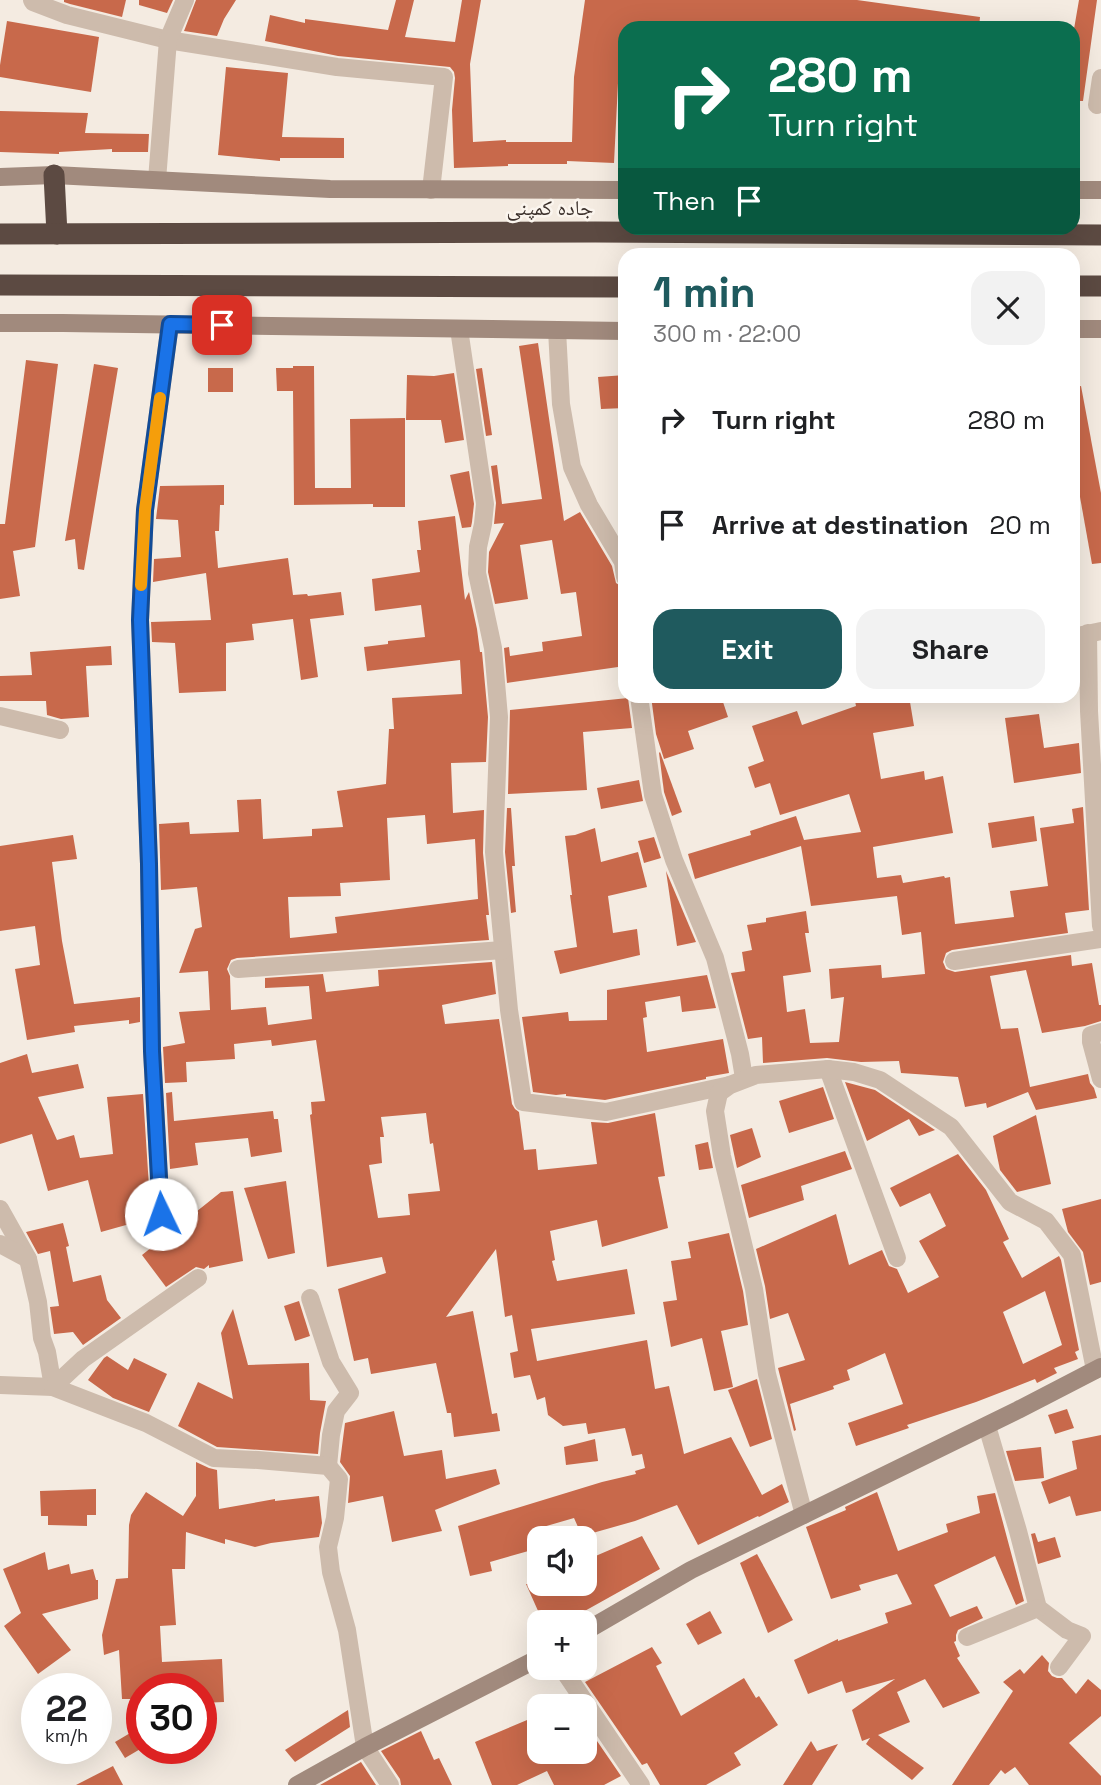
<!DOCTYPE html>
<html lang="en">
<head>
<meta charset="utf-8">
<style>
  body { margin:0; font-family:"Space Grotesk","Noto Naskh Arabic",sans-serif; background:#f2f2f2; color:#202124; height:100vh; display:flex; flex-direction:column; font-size:26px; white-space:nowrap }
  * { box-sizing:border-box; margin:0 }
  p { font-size:23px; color:#757577 }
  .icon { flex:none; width:38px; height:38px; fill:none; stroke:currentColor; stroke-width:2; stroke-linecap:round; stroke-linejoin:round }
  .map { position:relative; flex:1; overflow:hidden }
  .panel { position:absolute; left:618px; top:248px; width:462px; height:455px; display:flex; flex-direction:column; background:#fff; border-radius:21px; box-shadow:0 7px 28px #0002 }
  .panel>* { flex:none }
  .top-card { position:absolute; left:618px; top:21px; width:462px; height:214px; border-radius:21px; box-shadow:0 7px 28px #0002; background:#0b6e4f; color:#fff; overflow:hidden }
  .fabs { position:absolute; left:527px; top:1526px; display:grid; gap:14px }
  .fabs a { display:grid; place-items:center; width:70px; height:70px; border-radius:14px; background:#fff; box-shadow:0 7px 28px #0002; font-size:35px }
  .speed { position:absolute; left:21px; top:1673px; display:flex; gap:14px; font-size:35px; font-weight:700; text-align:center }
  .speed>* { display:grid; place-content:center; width:91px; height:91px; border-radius:50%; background:#fff; box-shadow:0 7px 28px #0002; line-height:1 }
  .speed small { font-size:18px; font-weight:400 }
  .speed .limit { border:10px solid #d22; background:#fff; color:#111 }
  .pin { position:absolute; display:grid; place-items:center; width:60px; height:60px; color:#fff; margin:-30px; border-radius:14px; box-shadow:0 4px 10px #0006 }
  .me { position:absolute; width:77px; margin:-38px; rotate:357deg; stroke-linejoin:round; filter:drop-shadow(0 0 5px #0008) }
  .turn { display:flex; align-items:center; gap:24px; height:147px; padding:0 35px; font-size:32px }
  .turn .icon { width:91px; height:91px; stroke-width:2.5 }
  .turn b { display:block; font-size:49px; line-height:60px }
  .then { display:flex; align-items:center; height:66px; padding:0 35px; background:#0003; gap:14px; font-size:26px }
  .round { display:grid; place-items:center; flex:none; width:74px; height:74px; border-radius:21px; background:#f2f2f2 }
  .head { display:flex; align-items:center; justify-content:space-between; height:119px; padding:0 35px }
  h1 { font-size:42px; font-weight:800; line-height:52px; color:#1f5a5e }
  .action { display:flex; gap:14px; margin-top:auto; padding:14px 35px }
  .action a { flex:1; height:80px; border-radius:21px; background:#1f5a5e; color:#fff; font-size:28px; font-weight:800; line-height:80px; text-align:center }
  .action a+a { background:#f2f2f2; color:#202124 }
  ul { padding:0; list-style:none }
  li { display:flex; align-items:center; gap:21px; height:105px; padding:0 35px }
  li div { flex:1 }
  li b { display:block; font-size:26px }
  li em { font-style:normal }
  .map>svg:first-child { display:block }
  .building { fill:#c8694b; fill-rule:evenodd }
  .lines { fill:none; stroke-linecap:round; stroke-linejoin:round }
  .street { stroke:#cdbbac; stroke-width:18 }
  .secondary { stroke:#a18a7d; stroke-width:18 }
  .highway { stroke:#5c4a42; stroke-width:21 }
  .route-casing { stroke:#114b97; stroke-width:18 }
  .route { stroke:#1a73e8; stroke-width:12 }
  .slow { stroke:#f59e0b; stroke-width:12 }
  .labels { text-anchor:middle; stroke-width:5; stroke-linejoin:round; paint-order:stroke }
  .street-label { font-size:21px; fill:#3b302b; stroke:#fbf5ee }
</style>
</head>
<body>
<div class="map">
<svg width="1101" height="1785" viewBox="0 0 1101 1785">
  <rect width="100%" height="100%" fill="#f4ebe1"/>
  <g class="building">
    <polygon points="64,0 126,0 122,17 70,4 64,2"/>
    <polygon points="139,0 173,0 167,13 139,5"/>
    <polygon points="196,0 236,0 224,19 217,36 184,31"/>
    <polygon points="396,0 414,0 405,37 455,42 462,0 481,0 470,64 473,142 506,140 506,142 572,142 574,77 585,0 857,0 980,17 979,28 625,28 625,84 618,83 614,163 567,161 567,164 508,164 508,166 454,168 452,110 455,78 454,72 450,67 338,56 265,41 270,15 305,23 305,19 388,30"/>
    <polygon points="1079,0 1097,0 1083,101 1073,101 1073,29 1074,29"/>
    <polygon points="7,21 99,37 91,92 0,77 0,65"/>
    <polygon points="226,67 288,73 282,137 344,138 344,158 280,158 280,161 218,155"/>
    <polygon points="0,111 88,113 85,133 149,134 148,152 112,152 112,149 59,152 59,154 0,152"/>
    <polygon points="538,343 564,521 580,512 612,566 616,583 624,588 625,666 507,683 504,648 509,647 510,656 543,651 542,642 582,636 576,592 561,594 552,540 520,545 528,599 495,604 488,572 489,552 504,523 494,524 496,503 491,466 497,465 502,504 542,499 519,346"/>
    <polygon points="26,360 58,364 35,547 13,551 20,596 0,599 0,524 5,524"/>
    <polygon points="94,364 118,368 84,570 78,569 75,539 65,541"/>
    <polygon points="293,366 314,366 315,488 351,488 350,419 405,418 405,507 373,507 373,504 294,505 293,391 277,391 276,368 293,368"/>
    <rect x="208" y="368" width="25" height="24"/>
    <polygon points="482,368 492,435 486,436 476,369"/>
    <polygon points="454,373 464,440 445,443 441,420 406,420 407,375 434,376"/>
    <polygon points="625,375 625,408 601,409 598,377"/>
    <polygon points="1081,386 1101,493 1101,563 1092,564 1073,458 1073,387"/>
    <polygon points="469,471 474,504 472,522 471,527 462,528 450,475"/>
    <polygon points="224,485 224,505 220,505 219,531 215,531 218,568 288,558 293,595 307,594 308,596 341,592 344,615 310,619 318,677 301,680 293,619 252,624 254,640 226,643 226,691 179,693 175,643 152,642 151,622 211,620 206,573 153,582 154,559 181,557 178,520 156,519 160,486"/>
    <path d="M 455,516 L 465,600 L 469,592 L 477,629 L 480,652 L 482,652 L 488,717 L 486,762 L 451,763 L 453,813 L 484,810 L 483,853 L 489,915 L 486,915 L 489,940 L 237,958 L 231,960 L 227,969 L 230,976 L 231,1010 L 266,1007 L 268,1025 L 312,1019 L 309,986 L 265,988 L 265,978 L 323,974 L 326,992 L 379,986 L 378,970 L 492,962 L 496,994 L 442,1005 L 445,1024 L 499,1019 L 512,1104 L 515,1109 L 519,1112 L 524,1150 L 536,1149 L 538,1170 L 597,1164 L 591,1122 L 608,1123 L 655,1113 L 665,1176 L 658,1177 L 668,1228 L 602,1247 L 597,1220 L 550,1231 L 555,1260 L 552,1261 L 557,1281 L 627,1269 L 635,1314 L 531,1329 L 537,1361 L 647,1340 L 655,1389 L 669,1386 L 684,1454 L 731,1437 L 762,1495 L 782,1484 L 789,1502 L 759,1517 L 758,1516 L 698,1545 L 677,1505 L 635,1521 L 582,1536 L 574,1518 L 543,1527 L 545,1538 L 539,1538 L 539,1548 L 490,1562 L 492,1571 L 470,1576 L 458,1526 L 602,1482 L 636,1474 L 635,1471 L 645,1468 L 642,1454 L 632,1456 L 625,1428 L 588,1434 L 586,1423 L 563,1426 L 548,1415 L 545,1397 L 537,1400 L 530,1375 L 514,1378 L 510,1353 L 518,1351 L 512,1315 L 505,1317 L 496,1249 L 446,1317 L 473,1311 L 492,1414 L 497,1413 L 500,1431 L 454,1437 L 451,1413 L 447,1413 L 436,1363 L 371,1374 L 368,1358 L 354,1361 L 338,1289 L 386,1273 L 382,1257 L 327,1267 L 310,1115 L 312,1114 L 311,1102 L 325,1101 L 316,1040 L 272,1046 L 271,1040 L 234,1044 L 235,1059 L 186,1062 L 187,1082 L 165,1083 L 163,1047 L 185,1043 L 179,1012 L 210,1010 L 208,971 L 179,973 L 195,929 L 202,927 L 197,887 L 161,890 L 159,824 L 189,822 L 190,834 L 239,832 L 237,800 L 261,799 L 263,839 L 312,836 L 312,829 L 343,827 L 337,791 L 386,784 L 389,729 L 394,729 L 392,698 L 462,694 L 460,660 L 367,671 L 364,647 L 388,644 L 388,641 L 425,637 L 421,605 L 375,611 L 372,579 L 420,572 L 417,550 L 421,550 L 418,521 ZM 425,815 L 427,844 L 475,839 L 478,899 L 335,917 L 337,933 L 290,938 L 288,897 L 341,896 L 340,883 L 390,880 L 387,818 ZM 426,1113 L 430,1144 L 433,1143 L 440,1191 L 408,1194 L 410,1215 L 378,1218 L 369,1165 L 382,1163 L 380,1137 L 384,1137 L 381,1117 Z"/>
    <polygon points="111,646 112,665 86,666 89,717 61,719 47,715 46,701 0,701 0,676 32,675 30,652"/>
    <polygon points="651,696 721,696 728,717 688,731 694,749 664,759 656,734"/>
    <polygon points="854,696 909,696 914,726 873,733 881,779 924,771 925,780 943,776 953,833 873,847 877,878 901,875 903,883 944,876 945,878 950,877 955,924 1014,917 1010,891 1048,886 1040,828 1074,823 1072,809 1083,807 1089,910 1065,913 1068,933 952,950 946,953 943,962 946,969 955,972 1071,955 1072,966 1092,963 1099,1005 1101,1005 1101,1021 1085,1026 1042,1033 1026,970 990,976 1001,1029 1018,1028 1030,1087 1088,1074 1090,1083 1094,1088 1097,1098 1036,1110 1028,1092 987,1108 986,1103 965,1107 958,1077 901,1073 899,1061 861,1062 827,1058 763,1063 762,1037 748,1039 731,973 745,971 742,952 752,950 747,925 766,922 766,918 806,911 809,933 805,933 811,972 783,976 787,1012 805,1009 810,1043 839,1042 844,997 831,999 829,969 881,965 882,978 925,974 921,932 902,935 897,896 811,906 801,846 695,879 688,854 751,835 750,831 796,816 804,840 861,832 849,794 780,815 770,783 755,788 748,767 764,761 752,726 797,711 802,725 856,706"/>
    <polygon points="628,698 632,728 583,732 587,790 508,794 510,710"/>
    <polygon points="1039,714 1044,748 1079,743 1081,773 1014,783 1005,718"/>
    <polygon points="660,752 682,812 672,816 664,792 659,753"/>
    <polygon points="639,780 643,801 601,809 597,788"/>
    <polygon points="507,808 511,808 515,866 512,866 516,912 511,913 505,852"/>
    <polygon points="1034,816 1037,841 992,848 988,823"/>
    <polygon points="595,828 601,862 638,852 647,887 608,896 613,933 637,929 640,955 560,974 554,951 577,947 570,895 572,895 565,836 575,835"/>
    <polygon points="73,835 77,859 52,862 62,941 74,1004 140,997 140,1022 129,1024 129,1020 74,1026 75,1032 27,1040 15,969 40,965 35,926 0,931 0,846"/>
    <polygon points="654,837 661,858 644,863 638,841"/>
    <polygon points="666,871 696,942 677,946"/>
    <polygon points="707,975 716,1008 682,1012 680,996 645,1002 647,1017 643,1018 647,1052 723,1039 729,1073 706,1077 706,1079 605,1100 566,1096 566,1094 556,1095 533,1092 522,1017 568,1012 569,1021 607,1020 607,990"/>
    <polygon points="27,1054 32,1073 78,1064 84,1088 38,1097 57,1140 74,1135 80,1158 113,1154 107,1097 143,1094 151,1218 101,1232 88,1180 48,1191 32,1134 0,1144 0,1063"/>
    <polygon points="845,1082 875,1090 935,1130 919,1136 909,1119 867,1141"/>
    <polygon points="823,1087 834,1119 789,1133 779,1101"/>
    <polygon points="172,1092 174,1121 273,1111 274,1119 278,1119 282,1152 251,1157 248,1138 195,1143 198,1165 170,1169 166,1093"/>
    <polygon points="1036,1115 1051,1184 1017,1192 1000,1170 993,1136"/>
    <polygon points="752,1128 761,1157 737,1168 730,1135"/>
    <polygon points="708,1142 713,1168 699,1170 695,1145"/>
    <polygon points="845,1151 852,1169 801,1186 804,1200 749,1218 741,1185"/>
    <path d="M 958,1154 L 986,1190 L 1009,1239 L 1003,1242 L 1022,1278 L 1059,1256 L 1061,1260 L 1079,1350 L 1075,1352 L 1078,1359 L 1054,1368 L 1057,1373 L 1037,1383 L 1035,1379 L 976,1402 L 907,1425 L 909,1428 L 856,1446 L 848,1423 L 903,1404 L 885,1353 L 847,1370 L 850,1380 L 833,1386 L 834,1389 L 790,1404 L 796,1430 L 794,1431 L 778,1368 L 805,1360 L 788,1313 L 770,1319 L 765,1286 L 756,1249 L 836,1214 L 849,1265 L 882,1250 L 889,1266 L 897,1269 L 908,1293 L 939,1277 L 919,1241 L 946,1226 L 930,1193 L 900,1207 L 890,1188 ZM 1045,1291 L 1062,1345 L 1023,1364 L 1003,1312 Z"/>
    <polygon points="286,1181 295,1253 268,1259 244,1188"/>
    <polygon points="233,1191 243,1261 209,1268 209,1265 204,1269 196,1267 166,1287 142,1255 221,1192"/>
    <polygon points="1101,1199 1101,1282 1090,1285 1083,1252 1068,1232 1062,1209"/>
    <polygon points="63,1223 69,1246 66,1247 73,1282 101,1275 107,1300 121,1318 83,1345 73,1332 54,1334 50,1307 59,1306 50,1251 38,1254 26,1232"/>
    <polygon points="729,1233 743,1291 748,1325 721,1331 733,1387 714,1391 702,1338 671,1347 663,1302 677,1300 671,1261 691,1258 688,1242"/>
    <polygon points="299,1301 310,1336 295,1341 284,1306"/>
    <polygon points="233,1309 248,1365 309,1363 310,1400 326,1401 320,1433 318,1454 217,1447 178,1426 198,1382 233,1399 221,1333"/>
    <polygon points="107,1356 128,1370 134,1358 167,1374 149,1412 113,1398 88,1380 104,1358"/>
    <polygon points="757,1379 772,1439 750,1447 728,1390"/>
    <polygon points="1067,1409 1074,1428 1055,1434 1048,1415"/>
    <polygon points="394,1411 404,1456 442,1450 446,1479 496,1469 500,1484 435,1510 442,1531 392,1542 383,1496 348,1503 350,1476 340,1462 345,1423"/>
    <polygon points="1101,1435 1101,1511 1076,1516 1070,1496 1049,1504 1041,1482 1077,1469 1072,1441"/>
    <polygon points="595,1439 598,1461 566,1465 564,1447"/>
    <polygon points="1041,1447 1044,1478 1015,1481 1006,1451"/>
    <polygon points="196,1462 209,1468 217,1470 219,1509 275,1499 275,1501 319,1496 322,1523 319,1537 271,1543 255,1547 225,1539 225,1544 186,1532 185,1569 172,1569 176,1625 160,1626 162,1662 222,1659 224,1702 201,1703 201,1689 142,1689 142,1699 122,1699 119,1650 104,1655 102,1635 116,1579 128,1578 129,1525 131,1515 146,1492 183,1516 196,1496"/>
    <polygon points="96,1489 96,1515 87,1515 87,1526 48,1525 48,1516 41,1516 40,1491"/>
    <polygon points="877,1492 898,1551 948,1532 946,1524 980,1513 977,1496 995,1493 1024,1601 1016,1605 995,1556 934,1585 950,1617 977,1606 983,1618 958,1630 956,1635 956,1641 954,1642 960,1656 957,1658 980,1693 943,1708 925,1679 897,1692 910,1722 878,1735 924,1768 912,1780 866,1744 870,1738 862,1741 852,1710 895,1679 846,1693 842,1681 808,1694 794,1660 838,1639 838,1641 888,1623 885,1613 912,1604 897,1574 859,1585 861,1590 831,1599 806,1527 846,1510 845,1507"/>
    <polygon points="1035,1533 1038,1542 1055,1537 1061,1557 1038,1564 1031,1534"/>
    <polygon points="642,1536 660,1569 565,1622 543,1622 526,1584 584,1584 584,1561"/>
    <polygon points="45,1552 48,1570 69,1564 71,1574 93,1569 96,1580 98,1580 98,1599 42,1614 71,1650 38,1674 4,1626 21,1613 3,1569"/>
    <polygon points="757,1554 793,1620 768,1633 740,1563"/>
    <polygon points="710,1611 722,1633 698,1645 686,1624"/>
    <polygon points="652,1647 662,1663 656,1666 681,1716 744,1678 756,1698 759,1696 778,1725 734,1753 741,1765 706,1785 660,1785 647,1763 642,1765 585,1682"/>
    <polygon points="1042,1655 1049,1663 1048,1671 1052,1676 1057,1678 1062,1678 1076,1694 1088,1679 1101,1690 1101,1716 1069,1743 1101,1776 1101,1785 1029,1785 1015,1767 1005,1774 1001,1770 989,1785 952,1785 1013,1691 1003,1682 1020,1669 1024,1674"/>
    <polygon points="348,1710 350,1727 295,1762 285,1750"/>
    <polygon points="539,1715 539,1752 584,1752 584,1722 621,1776 604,1785 554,1785 547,1771 517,1785 492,1785 475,1742"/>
    <polygon points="142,1726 142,1748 125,1758 115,1742"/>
    <polygon points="421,1731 434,1760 439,1758 452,1785 401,1785 400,1779 381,1751"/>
    <polygon points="811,1741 817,1751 838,1744 812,1785 783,1785"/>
    <polygon points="361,1762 376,1785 320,1785"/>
    <polygon points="113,1766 123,1785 76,1785"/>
  </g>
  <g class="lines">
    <g class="street">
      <polyline points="32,0 33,2 67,15 168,40 337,67 444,77 431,190"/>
      <polyline points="1097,105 1101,78"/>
      <polyline points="157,180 168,40 185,0"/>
      <polyline points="459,329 485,504 483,524 478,547 477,573 493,648 499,717 494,852 509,1010 523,1102 606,1112 730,1085"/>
      <polyline points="557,330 561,404 572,467 589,505 623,562 625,577"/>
      <polyline points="1088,633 1089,711 1101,926"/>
      <polyline points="1073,637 1101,631"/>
      <polyline points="639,696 653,795 674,860 715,958 740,1054 744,1078"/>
      <polyline points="0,716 60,730"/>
      <polyline points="954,961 1101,939"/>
      <polyline points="238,969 503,950"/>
      <polyline points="1101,1032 1091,1035 1091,1042 1101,1079"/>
      <polyline points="828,1069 897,1258"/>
      <polyline points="0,1209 28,1259 38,1302 42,1338 47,1352 53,1387"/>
      <polyline points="161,1214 152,1051 149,864 140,620 145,510 170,324"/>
      <polyline points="0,1244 28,1259"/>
      <polyline points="310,1298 331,1362 350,1393 336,1411 331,1435 328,1466"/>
      <polyline points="0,1385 53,1387 146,1423 214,1458 258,1460 328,1466 339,1479 335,1518 328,1547 331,1572 347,1630 365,1747 390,1785"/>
      <polyline points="53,1387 83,1359 198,1278"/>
      <polyline points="987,1426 1018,1531 1038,1608 1067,1630 1082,1636 1059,1667"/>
      <polyline points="804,1515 767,1374 754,1289 722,1156 715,1111 719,1093 730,1085 756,1075 828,1069 854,1072 880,1080 951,1127 1010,1202 1046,1221 1072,1255 1095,1370"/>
      <polyline points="967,1637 1038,1608"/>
      <polyline points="562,1668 641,1785"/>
    </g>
    <g class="secondary">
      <polyline points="0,177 54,175 330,189 625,190"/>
      <polyline points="1073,190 1101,190"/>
      <polyline points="0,323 63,323 625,331"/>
      <polyline points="1073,329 1101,329"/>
      <polyline points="584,1632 691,1570 1018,1410 1101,1367"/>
      <polyline points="297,1785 365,1747 539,1658"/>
    </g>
    <g class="highway">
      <polyline points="54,175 57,234"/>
      <polyline points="0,234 595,232 1101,235"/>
      <polyline points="0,285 625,287"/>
      <polyline points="1073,286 1101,286"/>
    </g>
  </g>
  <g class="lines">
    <defs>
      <polyline id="route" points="161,1214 152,1051 149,864 140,620 145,510 170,324 222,325"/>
    </defs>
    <use href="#route" class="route-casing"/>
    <use href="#route" class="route"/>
    <polyline class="slow" points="141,585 145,510 160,398"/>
  </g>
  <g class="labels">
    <g class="street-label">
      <text x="550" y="215">جاده کمپنی</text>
    </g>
  </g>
</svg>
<div class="fabs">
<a><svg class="icon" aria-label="sound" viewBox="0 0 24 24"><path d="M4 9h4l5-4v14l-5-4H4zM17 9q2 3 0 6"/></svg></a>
<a>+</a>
<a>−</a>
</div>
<div class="speed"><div>22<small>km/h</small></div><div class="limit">30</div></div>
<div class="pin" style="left:222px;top:325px;background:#d93025"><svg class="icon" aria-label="arrive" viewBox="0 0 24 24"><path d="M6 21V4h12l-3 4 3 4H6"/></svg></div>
<svg class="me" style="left:161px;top:1214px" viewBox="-20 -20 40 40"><circle r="19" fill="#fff"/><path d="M0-13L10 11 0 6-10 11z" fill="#1a73e8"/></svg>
<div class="top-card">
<div class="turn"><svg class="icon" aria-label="right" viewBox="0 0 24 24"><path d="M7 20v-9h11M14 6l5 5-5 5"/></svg><div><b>280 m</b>Turn right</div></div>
<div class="then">Then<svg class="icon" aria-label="arrive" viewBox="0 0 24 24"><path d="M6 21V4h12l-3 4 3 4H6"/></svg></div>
</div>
<section class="panel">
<div class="head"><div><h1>1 min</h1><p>300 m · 22:00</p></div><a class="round"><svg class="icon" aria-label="close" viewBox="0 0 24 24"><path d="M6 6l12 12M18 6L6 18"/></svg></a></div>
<ul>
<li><svg class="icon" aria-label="right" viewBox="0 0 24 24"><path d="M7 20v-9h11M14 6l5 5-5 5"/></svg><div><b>Turn right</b></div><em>280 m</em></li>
<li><svg class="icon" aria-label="arrive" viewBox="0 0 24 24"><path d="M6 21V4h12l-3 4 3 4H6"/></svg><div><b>Arrive at destination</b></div><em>20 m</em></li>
</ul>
<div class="action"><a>Exit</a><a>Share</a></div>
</section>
</div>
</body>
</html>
